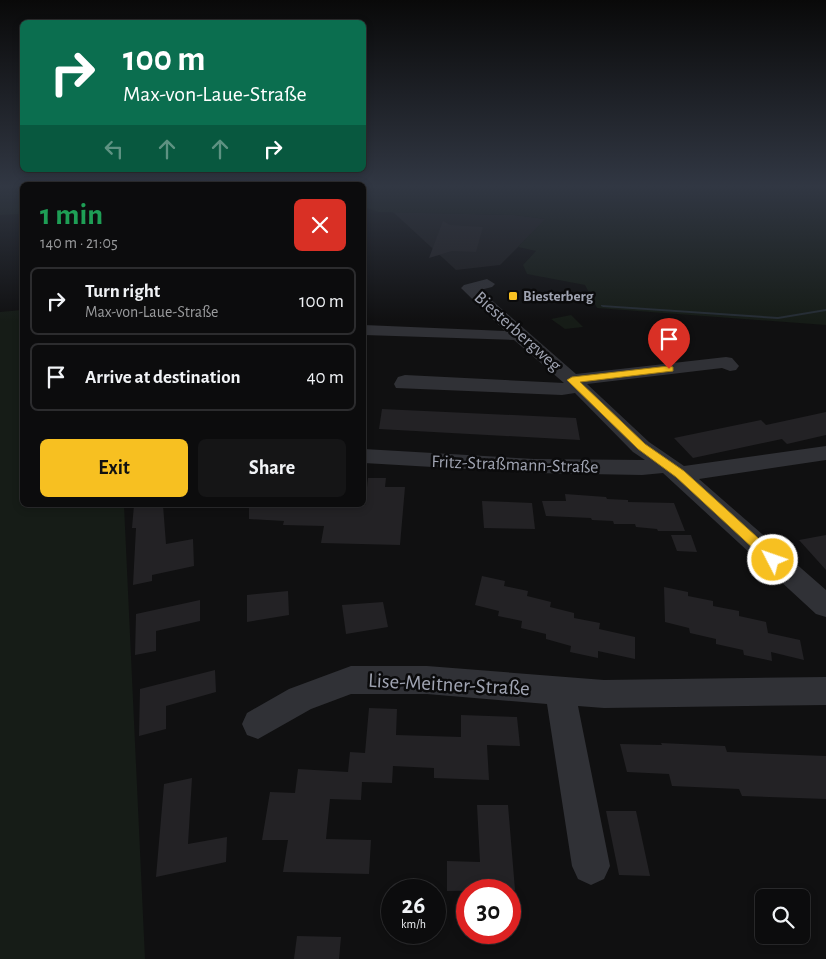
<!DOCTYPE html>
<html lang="en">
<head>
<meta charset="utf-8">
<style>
  body { margin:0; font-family:"Alegreya Sans",sans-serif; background:#151516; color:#f1f3f6; height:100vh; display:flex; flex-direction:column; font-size:19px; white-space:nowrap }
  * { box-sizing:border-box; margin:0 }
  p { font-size:16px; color:#9a9b9d }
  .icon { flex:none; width:28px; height:28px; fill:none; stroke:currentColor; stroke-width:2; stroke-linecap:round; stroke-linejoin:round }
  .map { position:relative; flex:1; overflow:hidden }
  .details { position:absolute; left:20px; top:182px; width:346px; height:325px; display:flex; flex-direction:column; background:#0c0c0d; border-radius:8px; box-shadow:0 2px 8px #0003,0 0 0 1px #2c2c2e }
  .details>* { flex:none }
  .top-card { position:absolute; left:20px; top:20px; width:346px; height:152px; border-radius:8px; box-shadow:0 2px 8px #0003,0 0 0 1px #2c2c2e; background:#0b6e4f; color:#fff; overflow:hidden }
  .tools { position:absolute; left:755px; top:889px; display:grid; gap:10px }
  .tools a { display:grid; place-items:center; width:55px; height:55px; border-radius:8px; background:#0c0c0d; box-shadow:0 2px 8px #0003,0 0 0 1px #2c2c2e; font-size:25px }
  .speed { position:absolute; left:381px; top:879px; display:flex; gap:10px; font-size:25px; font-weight:700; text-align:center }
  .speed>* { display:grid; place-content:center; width:65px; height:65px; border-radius:50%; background:#0c0c0d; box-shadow:0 2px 8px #0003,0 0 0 1px #2c2c2e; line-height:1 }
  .speed small { font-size:12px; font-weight:400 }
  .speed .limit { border:8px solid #d22; background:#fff; color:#111 }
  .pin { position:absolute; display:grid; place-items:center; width:42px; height:42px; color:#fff; margin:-51px -21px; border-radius:50% 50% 50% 0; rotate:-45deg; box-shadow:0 0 5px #0007 }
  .pin .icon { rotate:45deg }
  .me { position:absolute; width:55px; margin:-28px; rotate:311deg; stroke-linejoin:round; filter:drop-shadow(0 0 4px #0008) }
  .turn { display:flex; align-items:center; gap:18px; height:105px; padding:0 20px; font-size:22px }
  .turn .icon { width:65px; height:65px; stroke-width:2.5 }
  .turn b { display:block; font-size:35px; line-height:42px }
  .lanes { display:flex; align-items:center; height:48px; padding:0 20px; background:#0003; justify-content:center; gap:25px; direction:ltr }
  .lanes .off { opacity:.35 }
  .round { display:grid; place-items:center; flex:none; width:52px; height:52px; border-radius:8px; background:#151516 }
  .headline { display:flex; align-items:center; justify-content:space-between; height:85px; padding:0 20px }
  h1 { font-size:30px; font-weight:700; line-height:38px; color:#1e9e55 }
  .cta { display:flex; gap:10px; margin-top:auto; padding:10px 20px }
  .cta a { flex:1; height:58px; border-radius:8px; background:#f7c021; color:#111; font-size:20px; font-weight:700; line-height:58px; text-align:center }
  .cta a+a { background:#151516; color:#f1f3f6 }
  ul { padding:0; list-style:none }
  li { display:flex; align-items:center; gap:15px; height:68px; margin:0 10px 8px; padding:0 10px; border:2px solid #2c2c2e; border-radius:8px }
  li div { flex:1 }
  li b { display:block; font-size:19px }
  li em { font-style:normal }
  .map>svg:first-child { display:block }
  .built { fill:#1c1c1e }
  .green { fill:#161c17 }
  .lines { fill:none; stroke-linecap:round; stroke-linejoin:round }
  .stream { fill:#262d35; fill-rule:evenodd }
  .building { fill:#232225 }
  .street { fill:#303136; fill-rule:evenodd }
  .route { fill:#f7c021; stroke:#a17d15 }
  .poi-dot { fill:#f7c021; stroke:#0b0b0c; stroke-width:2 }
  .labels { text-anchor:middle; stroke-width:5; stroke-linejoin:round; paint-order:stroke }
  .far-poi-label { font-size:15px; font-weight:bold; fill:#a0a4b2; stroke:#0b0b0c; text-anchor:start }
  .street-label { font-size:18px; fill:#a0a4b2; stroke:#0b0b0c }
  .near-street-label { font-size:21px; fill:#a0a4b2; stroke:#0b0b0c }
</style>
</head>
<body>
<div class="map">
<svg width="826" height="959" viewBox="0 0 826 959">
  <rect width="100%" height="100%" fill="#101011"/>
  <polygon class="built" points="393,212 514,215 546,219 500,265 456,270"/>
  <g class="green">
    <polygon points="0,187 22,187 22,214 0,215"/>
    <polygon points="364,187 826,187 826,325 597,308 585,285 527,274 523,265 536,251 518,247 545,219 514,215 378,212 364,207"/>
    <polygon points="22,310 22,505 124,505 145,959 0,959 0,312"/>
    <polygon points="571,315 583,327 565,329 551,319"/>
  </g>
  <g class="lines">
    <polygon class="stream" points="601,305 778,317 826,309 826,311 778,319 603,307 601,306"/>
  </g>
  <g class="building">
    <polygon points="443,221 450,225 483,227 476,252 452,251 429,258"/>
    <polygon points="382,409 576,418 580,440 379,429"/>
    <polygon points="826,412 826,435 787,444 782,439 693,458 674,438 761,420 766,425"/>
    <polygon points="368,478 386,478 385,487 405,487 400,545 321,543 324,526 283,525 284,521 249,519 249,505 365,505"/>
    <polygon points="565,494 606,497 607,499 628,500 628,502 674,503 685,531 658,531 657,529 636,527 635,524 614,524 613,521 592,520 591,518 546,516 542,501 566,501"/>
    <polygon points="482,501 532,503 535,529 484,528"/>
    <polygon points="134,505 163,505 166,544 193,539 194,566 152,575 152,581 133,585 136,528 132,528"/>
    <polygon points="671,535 691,535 697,552 677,551"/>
    <polygon points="826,535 826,570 799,540"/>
    <polygon points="482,576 505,581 504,586 528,591 527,596 551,602 550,607 574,613 574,618 600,623 599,629 635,637 635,659 598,651 598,658 570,652 571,646 546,639 546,634 521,628 522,621 498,616 499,611 475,605"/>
    <polygon points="664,587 688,592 688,596 713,601 713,606 739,611 739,616 766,622 768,633 800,640 804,660 771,652 772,661 744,655 743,650 716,644 716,639 690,633 689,628 665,622"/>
    <polygon points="288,591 289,615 247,622 247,595"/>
    <polygon points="200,600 200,621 156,631 156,651 135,655 136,614"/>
    <polygon points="383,602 388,627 346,634 342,605"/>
    <polygon points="215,670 216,692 166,706 166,729 139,736 140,689"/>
    <polygon points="369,708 397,709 396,735 461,737 461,715 517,717 520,746 487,745 489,780 434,778 434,768 393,766 392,783 362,782 361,800 330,799 326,839 371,840 369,874 283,872 288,840 262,840 270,792 295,793 298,769 348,772 350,752 365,753"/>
    <polygon points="661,743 725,746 727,752 826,756 826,799 742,796 739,789 672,786 669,774 627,772 620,744 662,745"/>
    <polygon points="192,778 188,844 227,837 226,862 156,877 164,784"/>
    <polygon points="477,805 508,805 515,890 447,891 447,861 480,862"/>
    <polygon points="606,811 636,811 650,876 619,875"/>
    <polygon points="297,936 341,937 339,959 294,959"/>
  </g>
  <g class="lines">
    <g class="street">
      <polygon points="487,279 495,284 492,287 480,290 576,374 726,357 732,358 739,366 736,370 730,371 722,368 587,384 649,442 684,466 826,446 826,460 699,479 826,590 826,617 816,614 663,473 642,475 534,473 364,463 364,449 534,459 645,460 633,452 575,393 562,395 396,388 394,384 398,377 405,375 564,383 514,340 364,335 364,325 505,331 461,288 464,285"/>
      <polygon points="351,666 427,666 604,680 826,677 826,705 604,708 578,706 610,866 604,879 591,885 578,879 572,866 547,704 427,694 351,694 311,709 258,739 247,735 242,724 247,713 289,689"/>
    </g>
  </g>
  <linearGradient id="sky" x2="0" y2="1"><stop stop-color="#090909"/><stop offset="0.58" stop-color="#313743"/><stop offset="1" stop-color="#313743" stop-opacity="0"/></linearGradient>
  <rect width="826" height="321" fill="url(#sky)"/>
  <polygon class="route" points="669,366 673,367 673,371 580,382 645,444 684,471 778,556 780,560 778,563 769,563 676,477 638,449 567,380 572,377"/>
  <rect class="poi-dot" x="508" y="291" width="10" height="10" rx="2.5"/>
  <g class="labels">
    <g class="far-poi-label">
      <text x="523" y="301">Biesterberg</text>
    </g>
    <g class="street-label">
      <text transform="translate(518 331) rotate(42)" y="6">Biesterbergweg</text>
      <text transform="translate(515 464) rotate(2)" y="6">Fritz-Straßmann-Straße</text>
    </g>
    <g class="near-street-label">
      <text transform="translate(449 684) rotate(3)" y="7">Lise-Meitner-Straße</text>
    </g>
  </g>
</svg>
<div class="tools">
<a><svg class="icon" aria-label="search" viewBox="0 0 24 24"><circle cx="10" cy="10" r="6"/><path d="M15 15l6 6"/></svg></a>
</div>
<div class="speed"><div>26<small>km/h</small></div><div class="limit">30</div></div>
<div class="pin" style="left:669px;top:369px;background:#d93025"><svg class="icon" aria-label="arrive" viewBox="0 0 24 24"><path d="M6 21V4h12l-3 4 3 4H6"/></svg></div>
<svg class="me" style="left:773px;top:560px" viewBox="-20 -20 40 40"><circle r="17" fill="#f7c021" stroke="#fff" stroke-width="3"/><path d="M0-11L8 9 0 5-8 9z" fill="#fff"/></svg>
<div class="top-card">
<div class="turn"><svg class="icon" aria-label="right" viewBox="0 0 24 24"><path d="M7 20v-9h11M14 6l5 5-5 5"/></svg><div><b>100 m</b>Max-von-Laue-Straße</div></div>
<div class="lanes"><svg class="icon off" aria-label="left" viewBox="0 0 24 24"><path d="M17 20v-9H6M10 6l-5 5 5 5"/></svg><svg class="icon off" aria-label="ahead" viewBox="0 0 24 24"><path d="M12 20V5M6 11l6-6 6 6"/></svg><svg class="icon off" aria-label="ahead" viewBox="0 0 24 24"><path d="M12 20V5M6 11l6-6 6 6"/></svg><svg class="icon" aria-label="right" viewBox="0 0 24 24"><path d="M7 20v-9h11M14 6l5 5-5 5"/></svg></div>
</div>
<section class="details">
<div class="headline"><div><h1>1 min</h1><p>140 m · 21:05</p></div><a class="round" style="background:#d93025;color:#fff"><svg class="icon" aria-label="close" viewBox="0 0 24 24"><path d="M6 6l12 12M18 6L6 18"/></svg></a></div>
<ul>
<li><svg class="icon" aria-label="right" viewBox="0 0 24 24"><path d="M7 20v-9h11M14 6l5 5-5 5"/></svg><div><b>Turn right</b><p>Max-von-Laue-Straße</p></div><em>100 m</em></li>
<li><svg class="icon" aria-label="arrive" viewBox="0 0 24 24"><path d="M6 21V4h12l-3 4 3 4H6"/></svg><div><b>Arrive at destination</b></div><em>40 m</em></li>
</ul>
<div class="cta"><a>Exit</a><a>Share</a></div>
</section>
</div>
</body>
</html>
